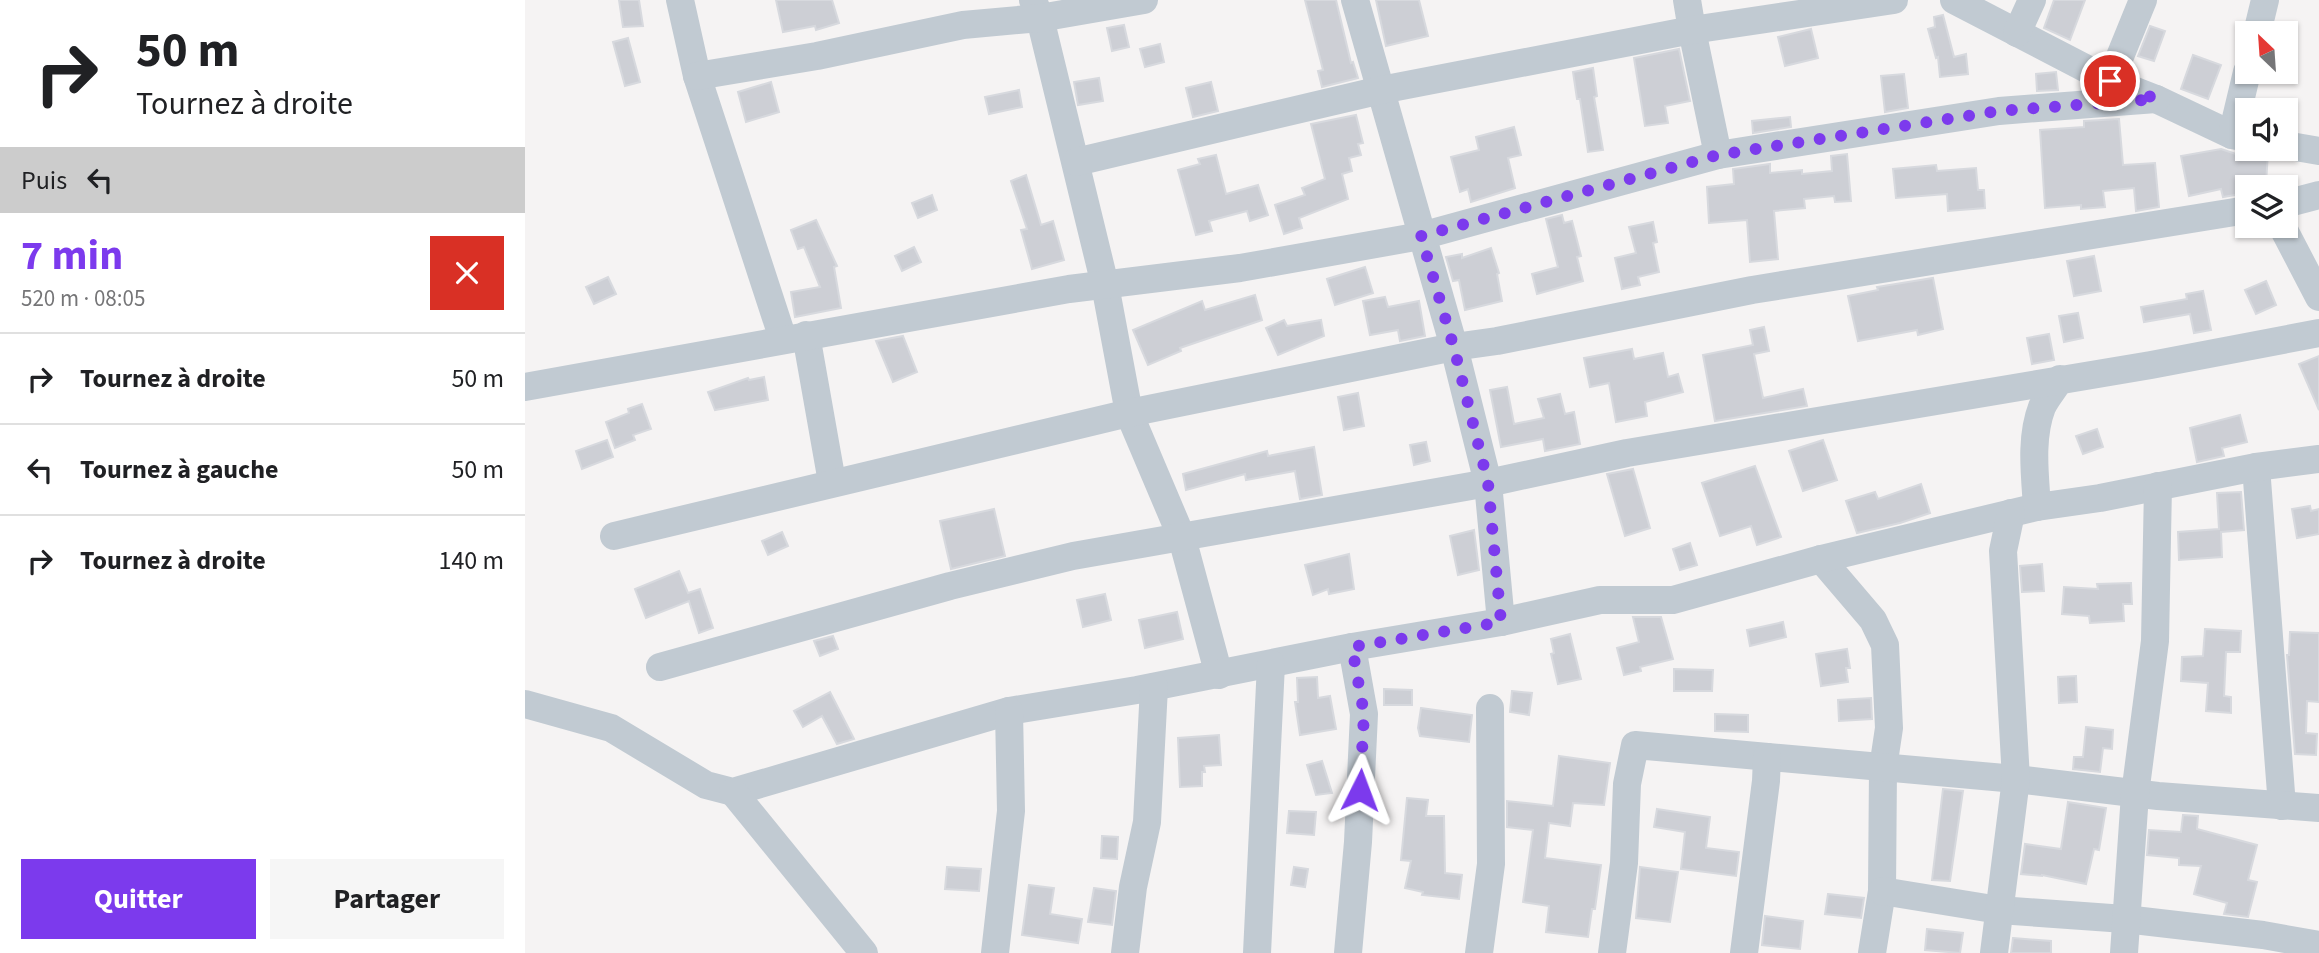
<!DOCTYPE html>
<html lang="fr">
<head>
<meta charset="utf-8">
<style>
  body { margin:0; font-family:"Source Sans 3",sans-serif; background:#f6f6f6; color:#202124; height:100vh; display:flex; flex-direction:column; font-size:26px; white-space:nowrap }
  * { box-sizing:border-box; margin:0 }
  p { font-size:23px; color:#757577 }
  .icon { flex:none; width:38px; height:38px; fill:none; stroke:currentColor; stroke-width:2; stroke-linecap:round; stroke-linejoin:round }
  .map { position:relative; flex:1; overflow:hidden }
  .panel { display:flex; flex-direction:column; background:#fff; width:525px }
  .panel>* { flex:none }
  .hud { background:#fff; color:#202124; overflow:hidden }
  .needle { width:46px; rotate:335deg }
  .buttons { position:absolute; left:1710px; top:21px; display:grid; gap:14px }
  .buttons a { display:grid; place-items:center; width:63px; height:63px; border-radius:0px; background:#fff; box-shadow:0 2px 5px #0004; font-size:35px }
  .pin { position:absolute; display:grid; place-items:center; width:60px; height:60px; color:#fff; margin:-30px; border:4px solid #fff; border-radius:50%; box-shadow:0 2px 7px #0007 }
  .me { position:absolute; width:77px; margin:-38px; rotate:3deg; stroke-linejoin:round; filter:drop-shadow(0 0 5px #0008) }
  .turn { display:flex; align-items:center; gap:24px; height:147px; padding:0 21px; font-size:32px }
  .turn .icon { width:91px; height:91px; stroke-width:2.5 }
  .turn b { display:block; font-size:49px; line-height:60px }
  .then { display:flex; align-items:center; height:66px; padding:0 21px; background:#0003; gap:14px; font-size:26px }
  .round { display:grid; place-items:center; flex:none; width:74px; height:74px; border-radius:0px; background:#f6f6f6 }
  .head { display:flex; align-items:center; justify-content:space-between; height:119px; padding:0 21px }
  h1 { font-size:42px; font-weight:700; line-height:52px; color:#7c3aed }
  .primary-button { display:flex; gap:14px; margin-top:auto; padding:14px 21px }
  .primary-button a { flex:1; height:80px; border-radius:0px; background:#7c3aed; color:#fff; font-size:28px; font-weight:700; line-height:80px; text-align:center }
  .primary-button a+a { background:#f6f6f6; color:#202124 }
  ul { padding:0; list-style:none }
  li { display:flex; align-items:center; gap:21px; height:91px; padding:0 21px; border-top:2px solid #e0e0e0 }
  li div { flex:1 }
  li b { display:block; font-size:26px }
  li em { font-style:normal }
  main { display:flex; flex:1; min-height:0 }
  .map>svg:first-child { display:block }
  .building { fill:#cdcfd5; stroke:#d7d9de; stroke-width:2 }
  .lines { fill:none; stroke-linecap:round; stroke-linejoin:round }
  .minor { stroke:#c1cad2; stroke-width:28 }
  .route { stroke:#7c3aed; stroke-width:12; stroke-dasharray:0 21.6 }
</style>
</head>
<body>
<main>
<section class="panel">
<div class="hud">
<div class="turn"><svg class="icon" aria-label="right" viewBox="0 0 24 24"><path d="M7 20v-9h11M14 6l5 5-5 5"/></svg><div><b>50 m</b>Tournez à droite</div></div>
<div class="then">Puis<svg class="icon" aria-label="left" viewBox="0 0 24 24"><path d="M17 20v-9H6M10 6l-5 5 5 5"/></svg></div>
</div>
<div class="head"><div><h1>7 min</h1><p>520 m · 08:05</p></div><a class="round" style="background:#d93025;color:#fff"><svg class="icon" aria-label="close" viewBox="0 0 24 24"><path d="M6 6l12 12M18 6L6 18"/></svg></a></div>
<ul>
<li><svg class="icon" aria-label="right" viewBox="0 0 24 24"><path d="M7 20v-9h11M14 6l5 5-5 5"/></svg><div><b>Tournez à droite</b></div><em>50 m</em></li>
<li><svg class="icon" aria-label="left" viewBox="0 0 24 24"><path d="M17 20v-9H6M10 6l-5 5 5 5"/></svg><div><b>Tournez à gauche</b></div><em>50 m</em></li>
<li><svg class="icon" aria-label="right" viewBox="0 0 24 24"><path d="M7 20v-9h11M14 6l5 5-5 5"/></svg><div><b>Tournez à droite</b></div><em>140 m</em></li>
</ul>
<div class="primary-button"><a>Quitter</a><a>Partager</a></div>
</section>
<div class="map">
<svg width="1794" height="953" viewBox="0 0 1794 953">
  <rect width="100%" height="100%" fill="#f5f3f3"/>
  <g class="building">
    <polygon points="94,0 114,0 118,26 98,27"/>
    <polygon points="251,0 307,0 314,23 291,30 290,26 258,32"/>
    <polygon points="780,0 811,0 826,63 828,62 833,78 797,87 793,71 798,70"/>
    <polygon points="851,0 894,0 903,36 861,46"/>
    <polygon points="1529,0 1560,0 1545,40 1519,28"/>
    <polygon points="1418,15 1429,57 1441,54 1443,74 1415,77 1413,57 1411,58 1403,29 1410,27 1409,17"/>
    <polygon points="599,25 604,47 587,51 582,28"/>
    <polygon points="1625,26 1640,31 1629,61 1613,56"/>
    <polygon points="1286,29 1293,58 1260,66 1253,37"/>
    <polygon points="103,38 115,82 100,86 88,42"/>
    <polygon points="635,44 639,62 620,67 615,49"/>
    <polygon points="1154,49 1165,101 1140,106 1143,123 1120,126 1109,58"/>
    <polygon points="1668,55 1696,65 1683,99 1656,89"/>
    <polygon points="1068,68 1072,96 1069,97 1078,150 1063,152 1055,99 1052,99 1048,72"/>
    <polygon points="1531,72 1533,90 1512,91 1511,74"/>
    <polygon points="1379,74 1383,108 1360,112 1356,76"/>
    <polygon points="574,78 578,101 553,105 549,82"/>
    <polygon points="246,82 254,112 221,122 213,92"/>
    <polygon points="686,82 693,111 668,117 661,88"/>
    <polygon points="494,90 497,107 464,114 460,97"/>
    <polygon points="831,115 838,143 833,144 836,155 824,158 827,171 817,174 823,199 774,218 777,228 759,234 750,205 780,195 777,188 800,179 786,124"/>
    <polygon points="1265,117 1266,127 1228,133 1227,121"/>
    <polygon points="1594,119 1598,165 1630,163 1634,207 1611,211 1609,188 1578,191 1580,207 1556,209 1556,205 1520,208 1515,130 1559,127 1559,121"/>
    <polygon points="989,127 996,155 983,158 990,188 946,202 943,189 935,192 926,157 954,150 951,137"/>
    <polygon points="1696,149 1723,158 1723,154 1732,151 1743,152 1741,184 1713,183 1716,194 1698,197 1696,189 1664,196 1656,156"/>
    <polygon points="1322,154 1326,201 1310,202 1309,196 1279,199 1280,208 1249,211 1253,259 1225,262 1222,220 1184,223 1182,187 1209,184 1208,169 1245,164 1245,173 1277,170 1277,174 1307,171 1306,156"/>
    <polygon points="691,155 701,194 733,185 743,215 725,221 722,211 684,221 687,231 671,235 653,170 675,164 673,159"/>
    <polygon points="1411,165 1412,171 1451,168 1453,190 1459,190 1460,208 1423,211 1422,194 1371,198 1368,169"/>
    <polygon points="501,175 516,225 528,221 539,260 507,269 496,230 502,229 486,181"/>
    <polygon points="407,195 412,210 393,218 387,203"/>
    <polygon points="1037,215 1039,223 1047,221 1056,256 1052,257 1058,281 1012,294 1007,274 1033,267 1021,219"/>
    <polygon points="291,220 312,266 309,267 316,308 270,317 266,292 295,287 279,247 273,249 266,230"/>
    <polygon points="1128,222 1132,242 1128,243 1134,272 1113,277 1115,285 1097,289 1090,258 1111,253 1104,227"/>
    <polygon points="389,247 396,262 377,271 370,256"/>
    <polygon points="966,248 974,273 972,274 977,301 940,310 934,280 928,281 921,257 937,254 937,258"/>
    <polygon points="1569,256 1576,291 1549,296 1542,261"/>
    <polygon points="840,267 848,293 810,305 802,279"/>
    <polygon points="83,277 91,294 69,304 61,287"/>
    <polygon points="1408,278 1418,329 1393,335 1392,330 1333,341 1323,296 1353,290 1352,287"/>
    <polygon points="1741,281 1751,305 1731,314 1720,290"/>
    <polygon points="1678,291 1686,330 1669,333 1665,314 1619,322 1616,307 1662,299 1661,294"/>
    <polygon points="730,295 737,320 655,348 656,351 623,365 608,330 677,301 680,310"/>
    <polygon points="860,297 863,307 894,301 900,336 875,341 873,330 845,335 838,301"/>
    <polygon points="1553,313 1558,338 1539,342 1534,316"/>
    <polygon points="759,320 762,326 796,320 799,336 753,355 741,328"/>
    <polygon points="1239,327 1244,351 1229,354 1238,398 1278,389 1282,406 1190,421 1178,355 1228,345 1225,330"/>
    <polygon points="1524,334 1529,360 1507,364 1502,338"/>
    <polygon points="378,336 392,372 368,382 351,341"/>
    <polygon points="1107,349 1109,359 1138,353 1143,377 1153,374 1158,392 1120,402 1122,416 1091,422 1084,383 1065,387 1059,358"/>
    <polygon points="1794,356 1794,410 1774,364"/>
    <polygon points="239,377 243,400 190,410 183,392 223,378 224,380"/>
    <polygon points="982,387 989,424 1019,418 1013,399 1035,394 1040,414 1049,412 1055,444 1020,451 1018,439 976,447 965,390"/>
    <polygon points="833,393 839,426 819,430 813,397"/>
    <polygon points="117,404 126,429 108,435 110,440 90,448 81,422 104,413 103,409"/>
    <polygon points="1715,415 1722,442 1697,448 1699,456 1672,462 1665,428"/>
    <polygon points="1572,429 1578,447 1558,454 1551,436"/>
    <polygon points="82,440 88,457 57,469 51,451"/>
    <polygon points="1298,440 1312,480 1278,491 1264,451"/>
    <polygon points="901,442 905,461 889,465 885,445"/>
    <polygon points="789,447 797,495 775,499 770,471 721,480 720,474 661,490 658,474 742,451 743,456"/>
    <polygon points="1230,466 1256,537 1232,545 1226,526 1195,536 1177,483"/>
    <polygon points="1108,469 1125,528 1100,536 1082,474"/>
    <polygon points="1396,484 1405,513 1375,523 1332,533 1321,501 1350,492 1353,499"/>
    <polygon points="1716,492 1719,530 1696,532 1697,557 1654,560 1653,532 1694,529 1692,493"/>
    <polygon points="1785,506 1786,511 1794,509 1794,534 1772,538 1767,509"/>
    <polygon points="469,509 480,556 426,569 415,521"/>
    <polygon points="949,530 954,570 933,575 925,536"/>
    <polygon points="257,532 263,546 243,555 237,541"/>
    <polygon points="1165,543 1172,565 1155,570 1148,549"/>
    <polygon points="824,554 829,589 804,594 803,589 788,595 780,565"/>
    <polygon points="1517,564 1519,591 1497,592 1495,566"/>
    <polygon points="154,571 163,593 175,589 188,628 174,633 164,601 121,618 110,589"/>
    <polygon points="1606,583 1607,604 1598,604 1599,621 1565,623 1564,616 1537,614 1539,587 1573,589 1572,584"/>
    <polygon points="580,594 586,620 558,627 552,600"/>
    <polygon points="652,612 658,639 620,648 614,620"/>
    <polygon points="1108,617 1136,617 1148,659 1115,667 1116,671 1099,675 1092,648 1114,642"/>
    <polygon points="1258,622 1261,637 1225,646 1222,630"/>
    <polygon points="1680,629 1716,631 1715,652 1701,652 1699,696 1706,697 1706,713 1681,711 1683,683 1656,681 1657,657 1678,656"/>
    <polygon points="1765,632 1794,633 1794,702 1782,701 1781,733 1792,734 1791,755 1770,754 1762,655 1764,655"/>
    <polygon points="1045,634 1056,679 1033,684 1026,654 1029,653 1026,639"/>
    <polygon points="308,636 313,649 295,656 289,641"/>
    <polygon points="1322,649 1325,668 1321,668 1323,682 1296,686 1291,654"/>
    <polygon points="1149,669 1188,670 1187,691 1149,691"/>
    <polygon points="1551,676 1552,702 1534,703 1533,677"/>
    <polygon points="792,677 793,698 805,696 811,729 775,735 770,702 773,702 772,678"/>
    <polygon points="859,689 887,690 887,705 859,705"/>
    <polygon points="987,691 1007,693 1004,715 985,712"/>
    <polygon points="305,692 329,739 312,744 297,716 278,727 269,711"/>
    <polygon points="1346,698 1347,719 1314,721 1313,700"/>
    <polygon points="896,708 947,715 944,742 895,736 893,728"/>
    <polygon points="1190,714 1223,715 1223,732 1190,731"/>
    <polygon points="1561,727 1588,730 1587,749 1578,748 1575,772 1548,769 1549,757 1558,757"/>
    <polygon points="694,735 696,765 679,766 680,772 677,772 677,786 655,787 653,738"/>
    <polygon points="1034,756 1085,763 1079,805 1048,803 1045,826 1024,823 1020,858 1076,865 1070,909 1067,909 1063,937 1021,932 1024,906 998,902 1008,830 982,827 982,801 1028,806"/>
    <polygon points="797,761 807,793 791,795 782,765"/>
    <polygon points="1418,789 1438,791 1425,881 1407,880"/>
    <polygon points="882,798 903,800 901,816 919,816 920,873 937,875 934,899 897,895 898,892 880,888 886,861 876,860"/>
    <polygon points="1543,802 1581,808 1574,850 1569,849 1561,884 1517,875 1517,876 1496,874 1500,844 1536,849"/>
    <polygon points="1132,809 1185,817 1181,848 1214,852 1211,876 1156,869 1160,832 1129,827"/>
    <polygon points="764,811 791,812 789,835 762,833"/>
    <polygon points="1658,815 1673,816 1672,829 1732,845 1723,880 1732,882 1723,917 1699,914 1702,903 1669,894 1676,866 1654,865 1654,858 1622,855 1624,830 1656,832"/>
    <polygon points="577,836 593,837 592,859 576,858"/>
    <polygon points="422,867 456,869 454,891 420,889"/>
    <polygon points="769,867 783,869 780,887 766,885"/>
    <polygon points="1115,867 1153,872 1145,922 1111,918"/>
    <polygon points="504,885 529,888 525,914 557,919 553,943 497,935"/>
    <polygon points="569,888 591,891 587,925 563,922"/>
    <polygon points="1303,894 1339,898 1336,918 1300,914"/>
    <polygon points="1240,916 1278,921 1275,949 1237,945"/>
    <polygon points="1402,929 1438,933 1435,953 1400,950"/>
    <polygon points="1488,938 1526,941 1526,953 1486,953"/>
  </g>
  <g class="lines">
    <g class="minor">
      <polyline points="155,0 172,76 258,339"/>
      <polyline points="508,0 515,18 580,285 604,413 657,538 694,675"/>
      <polyline points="830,0 929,347 963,483 976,622"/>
      <polyline points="1162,0 1167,30 1193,155"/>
      <polyline points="1429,0 1585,81 1631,99 1707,135 1722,138"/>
      <polyline points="1492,33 1507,0"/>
      <polyline points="1732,33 1740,0"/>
      <polyline points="172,76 292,56 438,25 515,18 619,0"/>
      <polyline points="1585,81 1618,0"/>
      <polyline points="1707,135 1722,72"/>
      <polyline points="1760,145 1794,151"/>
      <polyline points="551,162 856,90 1167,30 1369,0"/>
      <polyline points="1760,204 1794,195"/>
      <polyline points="1757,226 1794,297"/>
      <polyline points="281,335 307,482"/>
      <polyline points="0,387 544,289 715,268 896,236 1193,155 1474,111 1631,99"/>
      <polyline points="1731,467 1757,806"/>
      <path d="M 1512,507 C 1510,475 1505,438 1517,407 C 1521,398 1530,388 1535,379"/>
      <polyline points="89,536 604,413 929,347 972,341 1227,290 1722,210"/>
      <polyline points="1296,559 1348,620 1360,645 1364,728 1358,768 1357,891 1347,953"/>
      <polyline points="135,667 425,586 548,556 963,483 1102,453 1626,365 1794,333"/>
      <polyline points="0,704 86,728 181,785 208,792 484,711 612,690 827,647 976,622 1075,600 1148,600 1296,559 1512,507 1575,498 1731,467 1794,459"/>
      <polyline points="208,792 339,953"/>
      <polyline points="1357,891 1474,910 1600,919 1738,935 1794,945"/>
      <polyline points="470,953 486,811 484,711"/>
      <polyline points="600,953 608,887 622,822 629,687"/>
      <polyline points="732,953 746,664"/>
      <polyline points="823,953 833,842 839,714 827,647"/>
      <polyline points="954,953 966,864 965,708"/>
      <polyline points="1087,953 1099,863 1102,784 1110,745 1491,779 1633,796 1794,808"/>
      <polyline points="1219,953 1241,781 1242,757"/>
      <polyline points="1469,953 1491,779 1478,551 1486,513"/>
      <polyline points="1599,953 1610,794 1630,641 1633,486"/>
    </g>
  </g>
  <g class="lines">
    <polyline class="route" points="835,790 839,714 827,647 976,622 963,483 929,348 896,236 1193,155 1474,111 1631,99 1585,81"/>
  </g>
</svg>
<div class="buttons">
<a><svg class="needle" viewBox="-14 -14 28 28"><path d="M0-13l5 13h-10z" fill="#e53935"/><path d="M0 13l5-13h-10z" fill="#757577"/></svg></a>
<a><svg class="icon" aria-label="sound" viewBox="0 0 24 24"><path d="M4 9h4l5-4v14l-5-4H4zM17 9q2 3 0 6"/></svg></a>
<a><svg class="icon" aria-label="layers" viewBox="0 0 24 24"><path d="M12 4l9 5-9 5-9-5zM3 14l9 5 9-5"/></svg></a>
</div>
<div class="pin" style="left:1585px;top:81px;background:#d93025"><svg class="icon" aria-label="arrive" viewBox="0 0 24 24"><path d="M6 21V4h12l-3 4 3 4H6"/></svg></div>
<svg class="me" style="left:835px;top:790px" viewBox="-20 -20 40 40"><path d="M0-17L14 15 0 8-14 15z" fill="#7c3aed" stroke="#fff" stroke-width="4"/></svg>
</div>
</main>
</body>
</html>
